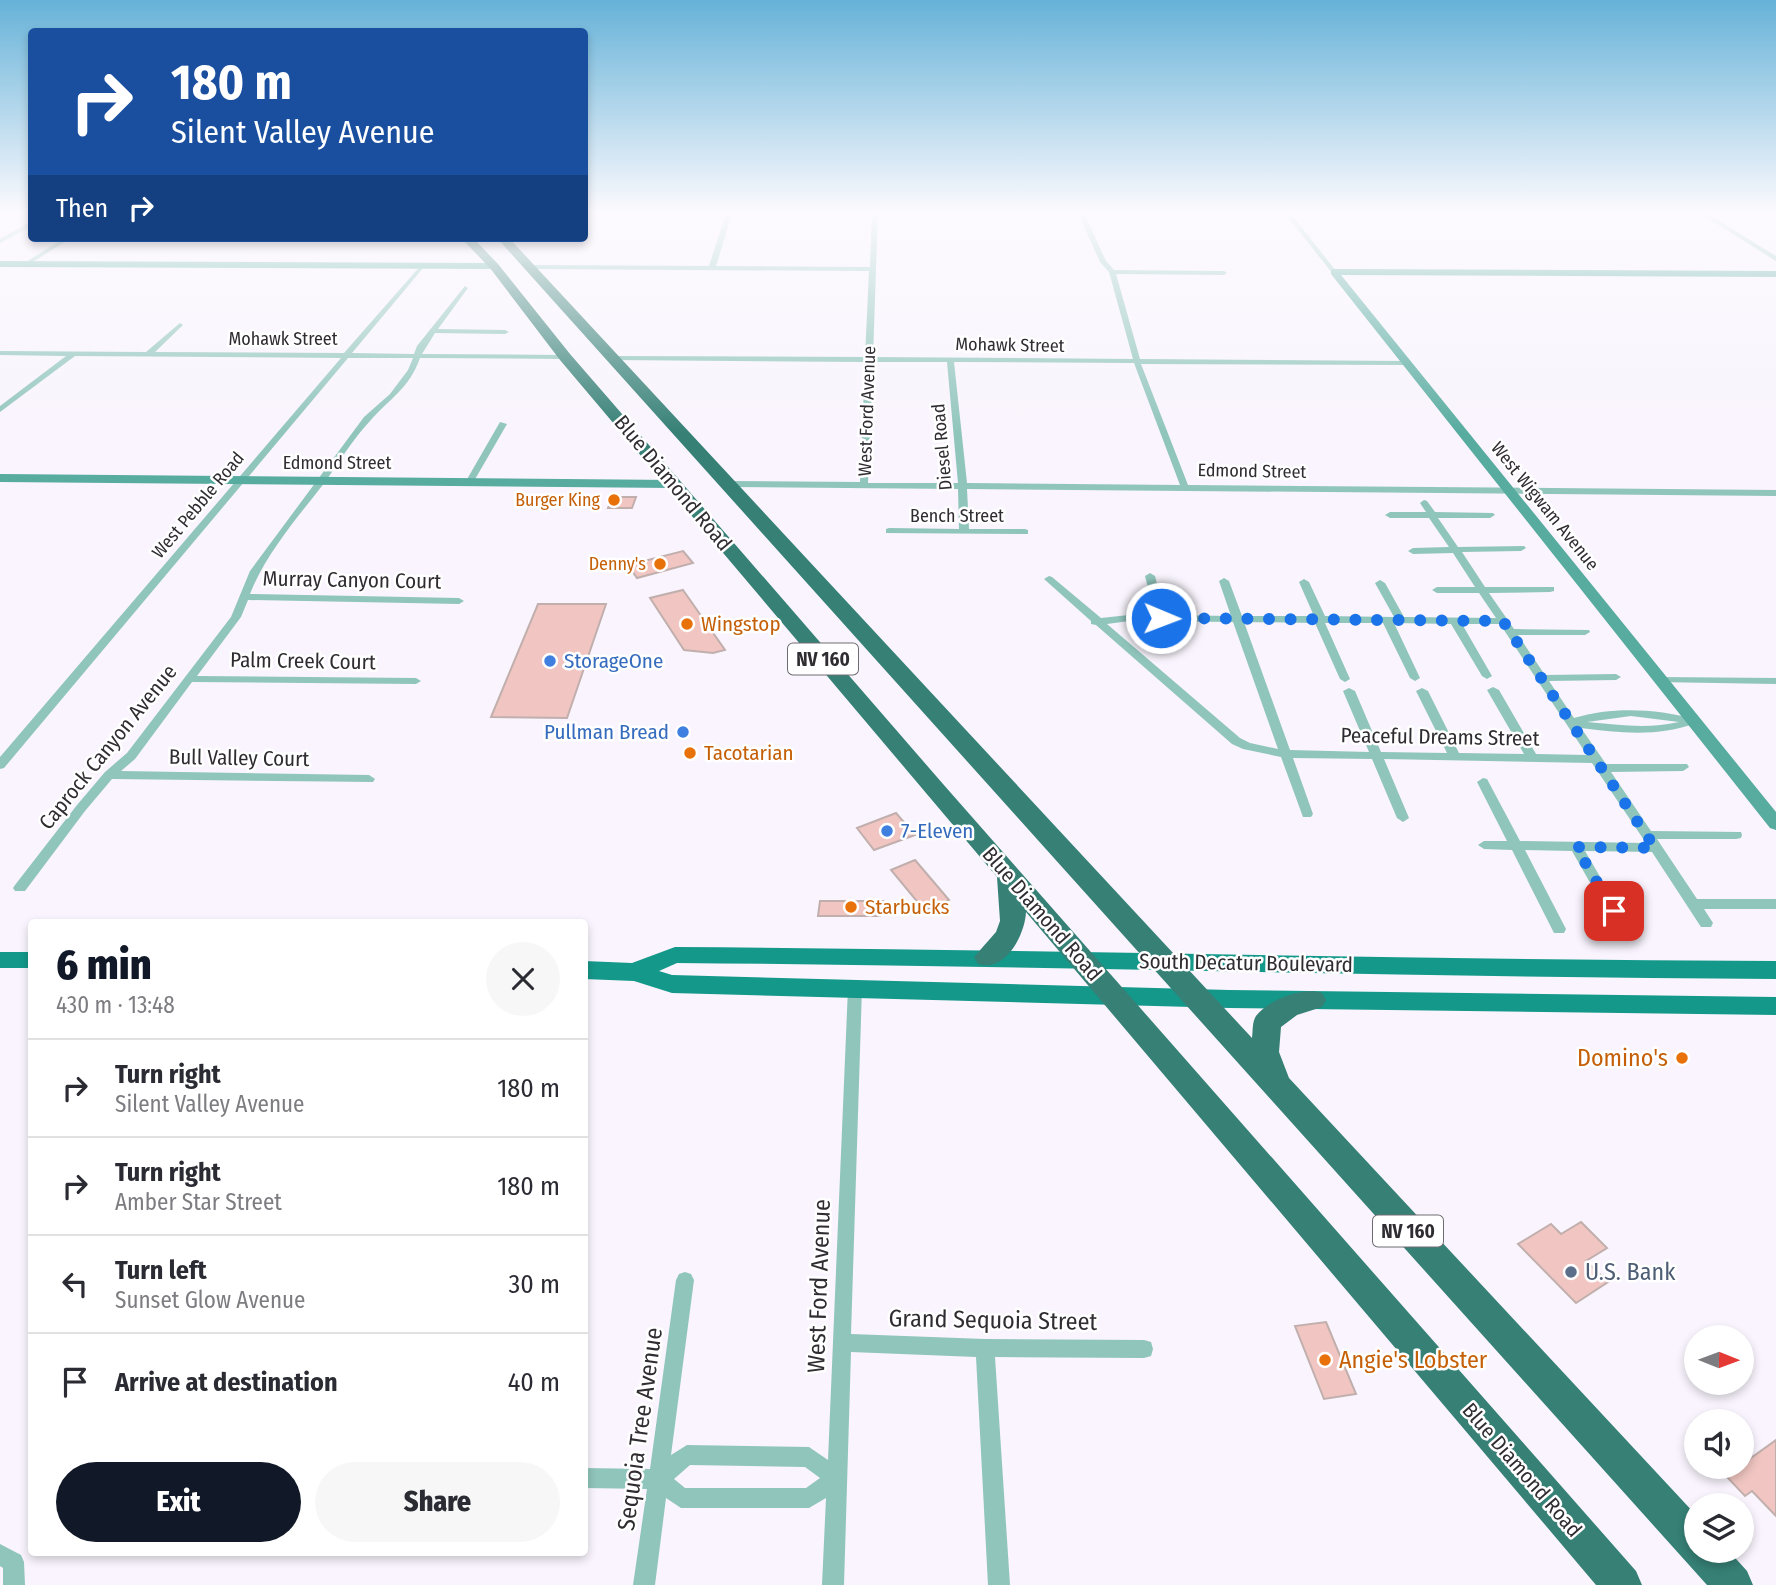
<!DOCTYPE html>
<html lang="en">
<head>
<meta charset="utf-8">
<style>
  body { margin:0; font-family:"Fira Sans Condensed",sans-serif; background:#f7f7f7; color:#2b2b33; height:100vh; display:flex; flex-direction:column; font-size:26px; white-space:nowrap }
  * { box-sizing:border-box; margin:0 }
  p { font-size:23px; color:#7c7c81 }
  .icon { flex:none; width:38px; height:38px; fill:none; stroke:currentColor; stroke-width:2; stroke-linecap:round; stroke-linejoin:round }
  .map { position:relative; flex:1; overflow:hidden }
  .side { position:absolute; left:28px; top:919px; width:560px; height:637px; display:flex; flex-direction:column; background:#fff; border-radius:7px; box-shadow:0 4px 10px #0003 }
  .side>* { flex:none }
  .top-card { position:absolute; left:28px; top:28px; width:560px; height:214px; border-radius:7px; box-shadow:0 4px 10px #0003; background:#1a4fa0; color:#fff; overflow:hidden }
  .needle { width:46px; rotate:91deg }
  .controls { position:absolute; left:1684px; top:1325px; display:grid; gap:14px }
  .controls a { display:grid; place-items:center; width:70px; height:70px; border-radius:50%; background:#fff; box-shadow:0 4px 10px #0003; font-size:35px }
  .pin { position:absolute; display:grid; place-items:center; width:60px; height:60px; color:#fff; margin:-30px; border-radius:14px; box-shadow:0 4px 10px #0006 }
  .me { position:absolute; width:77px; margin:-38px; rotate:91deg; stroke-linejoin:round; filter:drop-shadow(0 0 5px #0008) }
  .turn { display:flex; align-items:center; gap:24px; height:147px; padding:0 28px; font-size:32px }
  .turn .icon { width:91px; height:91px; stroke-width:2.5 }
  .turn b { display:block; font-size:49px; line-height:60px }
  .then { display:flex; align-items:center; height:66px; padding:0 28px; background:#0003; gap:14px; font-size:26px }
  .round { display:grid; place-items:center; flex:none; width:74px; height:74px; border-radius:37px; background:#f7f7f7 }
  .headline { display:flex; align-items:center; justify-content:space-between; height:119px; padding:0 28px }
  h1 { font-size:42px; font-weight:800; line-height:52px; color:#111827 }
  .action { display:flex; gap:14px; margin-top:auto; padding:14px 28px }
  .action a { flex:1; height:80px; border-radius:42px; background:#111827; color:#fff; font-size:28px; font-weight:800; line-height:80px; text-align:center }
  .action a+a { background:#f7f7f7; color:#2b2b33 }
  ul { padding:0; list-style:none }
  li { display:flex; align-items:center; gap:21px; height:98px; padding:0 28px; border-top:2px solid #e1e1e2 }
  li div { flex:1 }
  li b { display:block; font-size:26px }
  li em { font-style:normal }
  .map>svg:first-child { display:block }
  .building { fill:#f1c6c2; stroke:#c1afad; stroke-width:2 }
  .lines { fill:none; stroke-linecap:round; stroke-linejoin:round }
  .street { fill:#90c5bc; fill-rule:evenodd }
  .secondary { fill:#57ab9f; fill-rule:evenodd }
  .primary { fill:#14988a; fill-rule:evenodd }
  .highway { fill:#368076; fill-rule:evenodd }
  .route { stroke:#1a73e8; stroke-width:12; stroke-dasharray:0 21.6 }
  .food-dot { fill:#e8710a; stroke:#fff; stroke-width:2.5 }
  .shop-dot { fill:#3f7fe0; stroke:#fff; stroke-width:2.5 }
  .service-dot { fill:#5c6f8a; stroke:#fff; stroke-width:2.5 }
  .labels { text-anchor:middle; stroke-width:5; stroke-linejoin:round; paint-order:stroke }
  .far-street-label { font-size:18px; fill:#302d32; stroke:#fff }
  .far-food-label { font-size:18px; fill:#c56008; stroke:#fff; text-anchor:end }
  .shield { fill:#fff; stroke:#6e6c70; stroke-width:2 }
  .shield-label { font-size:19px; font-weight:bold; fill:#302d32 }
  .street-label { font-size:21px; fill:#302d32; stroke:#fff }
  .food-label { font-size:21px; fill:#c56008; stroke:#fff; text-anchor:start }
  .shop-label { font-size:21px; fill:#366cbe; stroke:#fff; text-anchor:start }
  .near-food-label { font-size:24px; fill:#c56008; stroke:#fff; text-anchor:end }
  .near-service-label { font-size:24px; fill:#4e5e75; stroke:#fff; text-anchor:start }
  .near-street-label { font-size:24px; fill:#302d32; stroke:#fff }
</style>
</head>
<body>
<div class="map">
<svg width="1776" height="1585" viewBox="0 0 1776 1585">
  <rect width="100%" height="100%" fill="#f9f4fd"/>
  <g class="building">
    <polygon points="613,497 636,497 632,508 608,508"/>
    <polygon points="683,551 693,563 637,578 628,565"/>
    <polygon points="683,590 725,650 713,653 684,650 650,598"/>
    <polygon points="538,604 606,604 567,718 491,717"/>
    <polygon points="896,813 915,835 874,850 857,828"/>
    <polygon points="915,860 949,900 925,911 891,870"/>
    <polygon points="820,901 883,901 883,913 880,913 880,916 818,916"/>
    <polygon points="1581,1222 1607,1248 1586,1261 1608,1282 1576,1303 1518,1244 1551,1224 1561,1234"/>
    <polygon points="1326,1322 1356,1394 1324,1399 1295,1326"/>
    <polygon points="1776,1440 1776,1516 1752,1491 1745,1496 1726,1476"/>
  </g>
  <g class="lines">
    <g class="street">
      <path d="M 727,211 L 733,211 L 716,266 L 870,267 L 872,211 L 878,211 L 873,357 L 1133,359 L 1109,272 L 1100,262 L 1077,211 L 1083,211 L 1106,261 L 1114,270 L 1224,271 L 1227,273 L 1224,275 L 1116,274 L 1140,359 L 1407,361 L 1411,363 L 1407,365 L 1141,364 L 1188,485 L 1776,490 L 1776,496 L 967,489 L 969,529 L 1025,529 L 1028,530 L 1028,534 L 886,533 L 886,529 L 889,528 L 959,529 L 958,489 L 728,487 L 724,484 L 728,481 L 860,482 L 865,362 L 612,360 L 608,358 L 612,356 L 865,357 L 869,271 L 529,269 L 526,267 L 529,265 L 709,266 ZM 873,362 L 947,362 L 958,483 L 868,483 ZM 954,362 L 1134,363 L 1180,485 L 967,483 Z"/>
      <polygon points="1283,211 1289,211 1336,271 1336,273 1332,273"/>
      <polygon points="1703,211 1776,256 1776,261 1701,214"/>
      <polygon points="32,221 32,226 0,243 0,239"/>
      <polygon points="64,238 71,238 28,265 23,264"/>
      <path d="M 422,264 L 424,267 L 352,353 L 414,354 L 417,346 L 465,286 L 468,288 L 438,329 L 505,330 L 509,332 L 505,334 L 435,333 L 422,354 L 565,355 L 569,357 L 565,359 L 420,358 C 409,389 390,398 370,421 C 353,439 339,462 325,482 C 298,517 266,553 250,594 L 459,598 L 464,601 L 459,604 L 248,600 L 241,617 L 197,676 L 416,678 L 421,681 L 416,684 L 192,682 L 135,759 L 121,771 L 369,775 L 375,779 L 373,782 L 112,779 L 85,811 L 25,891 L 15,891 L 13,888 L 15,885 L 77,805 L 105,772 L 127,753 L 231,617 L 250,571 L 364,417 L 390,394 L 408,370 L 413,358 L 348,358 L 4,768 L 0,769 L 0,757 L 341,358 L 75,356 L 0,412 L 0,406 L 66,356 L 0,355 L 0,351 L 146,352 L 180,323 L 183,325 L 182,326 L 155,352 L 344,353 Z"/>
      <polygon points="500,422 507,424 474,481 467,483 466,481"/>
      <path d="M 1424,500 L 1427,501 L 1435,512 L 1493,513 L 1495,515 L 1490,518 L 1438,518 L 1458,547 L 1524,546 L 1526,548 L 1521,551 L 1462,552 L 1485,587 L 1554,587 L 1554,591 L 1550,592 L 1489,593 L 1514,629 L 1589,630 L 1590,632 L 1585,635 L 1518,635 L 1545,675 L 1616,674 L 1621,677 L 1616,680 L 1549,681 L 1574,718 C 1614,706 1656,709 1696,719 L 1698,721 L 1696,723 C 1659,737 1620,733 1581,728 L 1606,764 L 1687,764 L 1689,767 L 1683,771 L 1611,772 L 1651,831 L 1741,832 L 1742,835 L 1741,838 L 1736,839 L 1657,839 L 1697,899 L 1776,899 L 1776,909 L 1704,909 L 1713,923 L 1711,927 L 1701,927 L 1652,852 L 1585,851 L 1633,933 L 1631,937 L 1621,937 L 1572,851 L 1525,850 L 1566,929 L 1564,933 L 1554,933 L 1512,850 L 1484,849 L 1478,845 L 1484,841 L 1507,841 L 1477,782 L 1483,778 L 1487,779 L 1520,841 L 1646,843 L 1592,763 L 1384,759 L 1409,818 L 1403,822 L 1397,818 L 1372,759 L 1293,758 L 1313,814 L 1311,817 L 1303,817 L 1281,757 L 1243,749 L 1232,744 L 1096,625 L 1091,624 L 1091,621 L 1044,579 L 1049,576 L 1052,577 L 1101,618 L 1129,615 L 1155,615 L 1145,576 L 1150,573 L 1155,576 L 1165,615 L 1231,616 L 1219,581 L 1224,578 L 1229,581 L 1242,616 L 1314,616 L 1299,582 L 1304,579 L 1309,582 L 1325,616 L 1394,617 L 1375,583 L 1380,580 L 1385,583 L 1404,617 L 1496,618 L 1479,593 L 1437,593 L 1432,590 L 1437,587 L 1475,587 L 1453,553 L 1413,554 L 1408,551 L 1413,548 L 1449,547 L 1429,518 L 1390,518 L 1385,515 L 1390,512 L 1426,512 L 1420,503 ZM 1129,621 L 1233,622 L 1278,749 L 1250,743 L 1240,738 L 1107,624 ZM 1244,622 L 1315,623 L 1340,679 L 1345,682 L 1350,679 L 1325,623 L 1383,623 L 1410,678 L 1415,681 L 1420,678 L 1394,623 L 1451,624 L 1482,676 L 1487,679 L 1492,676 L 1462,624 L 1500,624 L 1587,755 L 1536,754 L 1499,690 L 1493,687 L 1487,690 L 1524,754 L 1459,753 L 1428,691 L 1422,688 L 1416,691 L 1447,753 L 1381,752 L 1355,691 L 1349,688 L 1343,691 L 1369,752 L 1290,750 ZM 1631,716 L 1679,722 C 1649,729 1618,725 1587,722 Z"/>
      <polygon points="1660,677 1776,678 1776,684 1656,682 1655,680"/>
      <path d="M 855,982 L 860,984 L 862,988 L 851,1334 L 985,1339 L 1144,1340 L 1151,1342 L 1153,1349 L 1151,1356 L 1144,1358 L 995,1357 L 1010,1585 L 988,1585 L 976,1357 L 851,1352 L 844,1585 L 822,1585 L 826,1498 L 809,1508 L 681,1508 L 666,1498 L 655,1585 L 633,1585 L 647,1489 L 584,1488 L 584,1468 L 650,1469 L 676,1280 L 679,1274 L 685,1272 L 691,1274 L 694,1280 L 671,1455 L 687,1445 L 809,1447 L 828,1460 L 848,988 L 850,984 ZM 690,1465 L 805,1467 L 820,1478 L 806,1488 L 685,1488 L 674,1479 Z"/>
      <polygon points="0,1544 21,1555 24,1562 25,1585 3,1585 3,1568 0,1566"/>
    </g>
    <g class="secondary">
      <polygon points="0,261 494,263 498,266 494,269 0,267"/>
      <polygon points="1334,269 1776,271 1776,277 1341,275 1776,812 1776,830 1770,828 1331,274 1331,270"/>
      <polygon points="0,474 673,480 679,484 673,488 0,482"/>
    </g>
    <g class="primary">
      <path d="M 675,947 C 1042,949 1409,960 1776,961 L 1776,979 C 1410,977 1043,966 677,963 L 659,971 L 672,975 L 1229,990 L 1776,997 L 1776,1015 L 1229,1008 L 672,993 L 634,981 L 584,979 L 584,961 L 632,963 Z"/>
      <rect x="0" y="952" width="32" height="16"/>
    </g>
    <g class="highway">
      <path d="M 461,238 L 473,238 L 498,264 L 570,354 L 943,784 L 1636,1571 L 1642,1585 L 1596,1585 L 1026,912 C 1025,935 1005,973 978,964 L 974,957 L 996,932 L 1000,921 L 997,877 L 560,360 L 490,268 Z"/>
      <path d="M 497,238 L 509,238 L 1252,1038 C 1253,1031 1252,1022 1256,1016 C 1268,1000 1303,986 1322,993 L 1326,1000 L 1322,1007 L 1297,1015 L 1281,1027 L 1279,1052 L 1289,1078 L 1696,1515 L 1696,1550 L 1728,1550 L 1747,1571 L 1753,1585 L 1707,1585 Z"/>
    </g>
  </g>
  <linearGradient id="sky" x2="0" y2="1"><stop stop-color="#66b2d8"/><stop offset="0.49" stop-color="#fcfafe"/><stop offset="1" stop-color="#fcfafe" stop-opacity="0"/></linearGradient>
  <rect width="1776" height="433" fill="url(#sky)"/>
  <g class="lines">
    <polyline class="route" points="1161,618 1503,621 1655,848 1576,847 1614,911"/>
  </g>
  <g class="food-dot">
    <circle cx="614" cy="500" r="7"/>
    <circle cx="660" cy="564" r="7"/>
    <circle cx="687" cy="624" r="7"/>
    <circle cx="690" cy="753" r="7"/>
    <circle cx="851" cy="907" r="7"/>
    <circle cx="1682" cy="1058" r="7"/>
    <circle cx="1325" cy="1360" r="7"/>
  </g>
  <g class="shop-dot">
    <circle cx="550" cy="661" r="7"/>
    <circle cx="683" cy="732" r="7"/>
    <circle cx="887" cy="831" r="7"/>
  </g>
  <circle class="service-dot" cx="1571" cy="1272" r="7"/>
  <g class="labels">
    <g class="far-street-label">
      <text x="283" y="345">Mohawk Street</text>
      <text transform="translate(1010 345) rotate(1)" y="6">Mohawk Street</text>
      <text transform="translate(867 411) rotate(-88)" y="6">West Ford Avenue</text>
      <text transform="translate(942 447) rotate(-95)" y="6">Diesel Road</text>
      <text x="337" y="469">Edmond Street</text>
      <text transform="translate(1252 471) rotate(1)" y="6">Edmond Street</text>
      <text transform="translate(198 505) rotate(-50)" y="6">West Pebble Road</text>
      <text transform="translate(1545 506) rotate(51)" y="6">West Wigwam Avenue</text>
      <text x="957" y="522">Bench Street</text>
    </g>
    <g class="far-food-label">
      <text x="600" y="506">Burger King</text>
      <text x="646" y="570">Denny's</text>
    </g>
    <g class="shield">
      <rect x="788" y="643.5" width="70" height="31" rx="5"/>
      <rect x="1373" y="1215.5" width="70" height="31" rx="5"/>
    </g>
    <g class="shield-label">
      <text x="823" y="666">NV 160</text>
      <text x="1408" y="1238">NV 160</text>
    </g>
    <g class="street-label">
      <text transform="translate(673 483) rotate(50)" y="7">Blue Diamond Road</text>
      <text transform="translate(352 580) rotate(1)" y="7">Murray Canyon Court</text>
      <text transform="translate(303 661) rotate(1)" y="7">Palm Creek Court</text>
      <text transform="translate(1440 737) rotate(1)" y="7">Peaceful Dreams Street</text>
      <text transform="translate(108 747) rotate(-51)" y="7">Caprock Canyon Avenue</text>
      <text transform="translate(239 758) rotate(1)" y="7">Bull Valley Court</text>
      <text transform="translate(1042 914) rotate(49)" y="7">Blue Diamond Road</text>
      <text transform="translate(1246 963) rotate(1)" y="7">South Decatur Boulevard</text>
      <text transform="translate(1522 1470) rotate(49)" y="7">Blue Diamond Road</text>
    </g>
    <g class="food-label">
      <text x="701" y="631">Wingstop</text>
      <text x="704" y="760">Tacotarian</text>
      <text x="865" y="914">Starbucks</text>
    </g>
    <g class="shop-label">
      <text x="564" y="668">StorageOne</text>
      <text x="669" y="739" text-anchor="end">Pullman Bread</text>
      <text x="901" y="838">7-Eleven</text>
    </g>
    <g class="near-food-label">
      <text x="1668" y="1066">Domino's</text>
      <text x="1339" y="1368" text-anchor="start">Angie's Lobster</text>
    </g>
    <g class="near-service-label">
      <text x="1585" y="1280">U.S. Bank</text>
    </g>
    <g class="near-street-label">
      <text transform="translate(819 1286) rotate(-88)" y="8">West Ford Avenue</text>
      <text transform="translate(993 1320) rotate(1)" y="8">Grand Sequoia Street</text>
      <text transform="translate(640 1429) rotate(-82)" y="8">Sequoia Tree Avenue</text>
    </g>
  </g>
</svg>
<div class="controls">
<a><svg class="needle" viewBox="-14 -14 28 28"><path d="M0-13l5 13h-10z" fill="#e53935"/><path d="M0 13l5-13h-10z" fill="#7c7c81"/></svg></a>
<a><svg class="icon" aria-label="sound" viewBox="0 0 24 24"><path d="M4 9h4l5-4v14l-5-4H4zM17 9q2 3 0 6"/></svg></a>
<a><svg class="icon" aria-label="layers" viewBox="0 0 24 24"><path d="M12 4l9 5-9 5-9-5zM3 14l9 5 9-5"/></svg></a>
</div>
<div class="pin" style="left:1614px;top:911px;background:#d93025"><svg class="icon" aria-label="arrive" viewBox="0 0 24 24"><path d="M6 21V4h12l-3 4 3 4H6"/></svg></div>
<svg class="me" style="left:1161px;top:618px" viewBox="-20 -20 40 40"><circle r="17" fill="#1a73e8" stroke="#fff" stroke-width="3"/><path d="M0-11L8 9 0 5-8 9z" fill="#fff"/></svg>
<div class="top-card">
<div class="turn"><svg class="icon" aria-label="right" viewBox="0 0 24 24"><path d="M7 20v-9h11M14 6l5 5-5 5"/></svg><div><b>180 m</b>Silent Valley Avenue</div></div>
<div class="then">Then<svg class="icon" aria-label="right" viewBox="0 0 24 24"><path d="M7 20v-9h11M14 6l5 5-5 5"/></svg></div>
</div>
<section class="side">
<div class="headline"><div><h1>6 min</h1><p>430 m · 13:48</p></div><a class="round"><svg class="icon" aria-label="close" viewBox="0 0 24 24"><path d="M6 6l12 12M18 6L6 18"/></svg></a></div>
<ul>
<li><svg class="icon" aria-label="right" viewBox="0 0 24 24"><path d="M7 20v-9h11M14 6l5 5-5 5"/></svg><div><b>Turn right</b><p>Silent Valley Avenue</p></div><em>180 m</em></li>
<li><svg class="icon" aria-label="right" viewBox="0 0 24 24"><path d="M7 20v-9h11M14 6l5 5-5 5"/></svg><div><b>Turn right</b><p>Amber Star Street</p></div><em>180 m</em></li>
<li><svg class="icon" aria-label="left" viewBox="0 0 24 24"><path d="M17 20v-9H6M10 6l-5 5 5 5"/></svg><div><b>Turn left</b><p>Sunset Glow Avenue</p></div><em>30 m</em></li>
<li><svg class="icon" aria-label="arrive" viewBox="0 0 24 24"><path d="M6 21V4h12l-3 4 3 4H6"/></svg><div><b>Arrive at destination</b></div><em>40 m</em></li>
</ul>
<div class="action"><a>Exit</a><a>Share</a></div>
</section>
</div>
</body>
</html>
